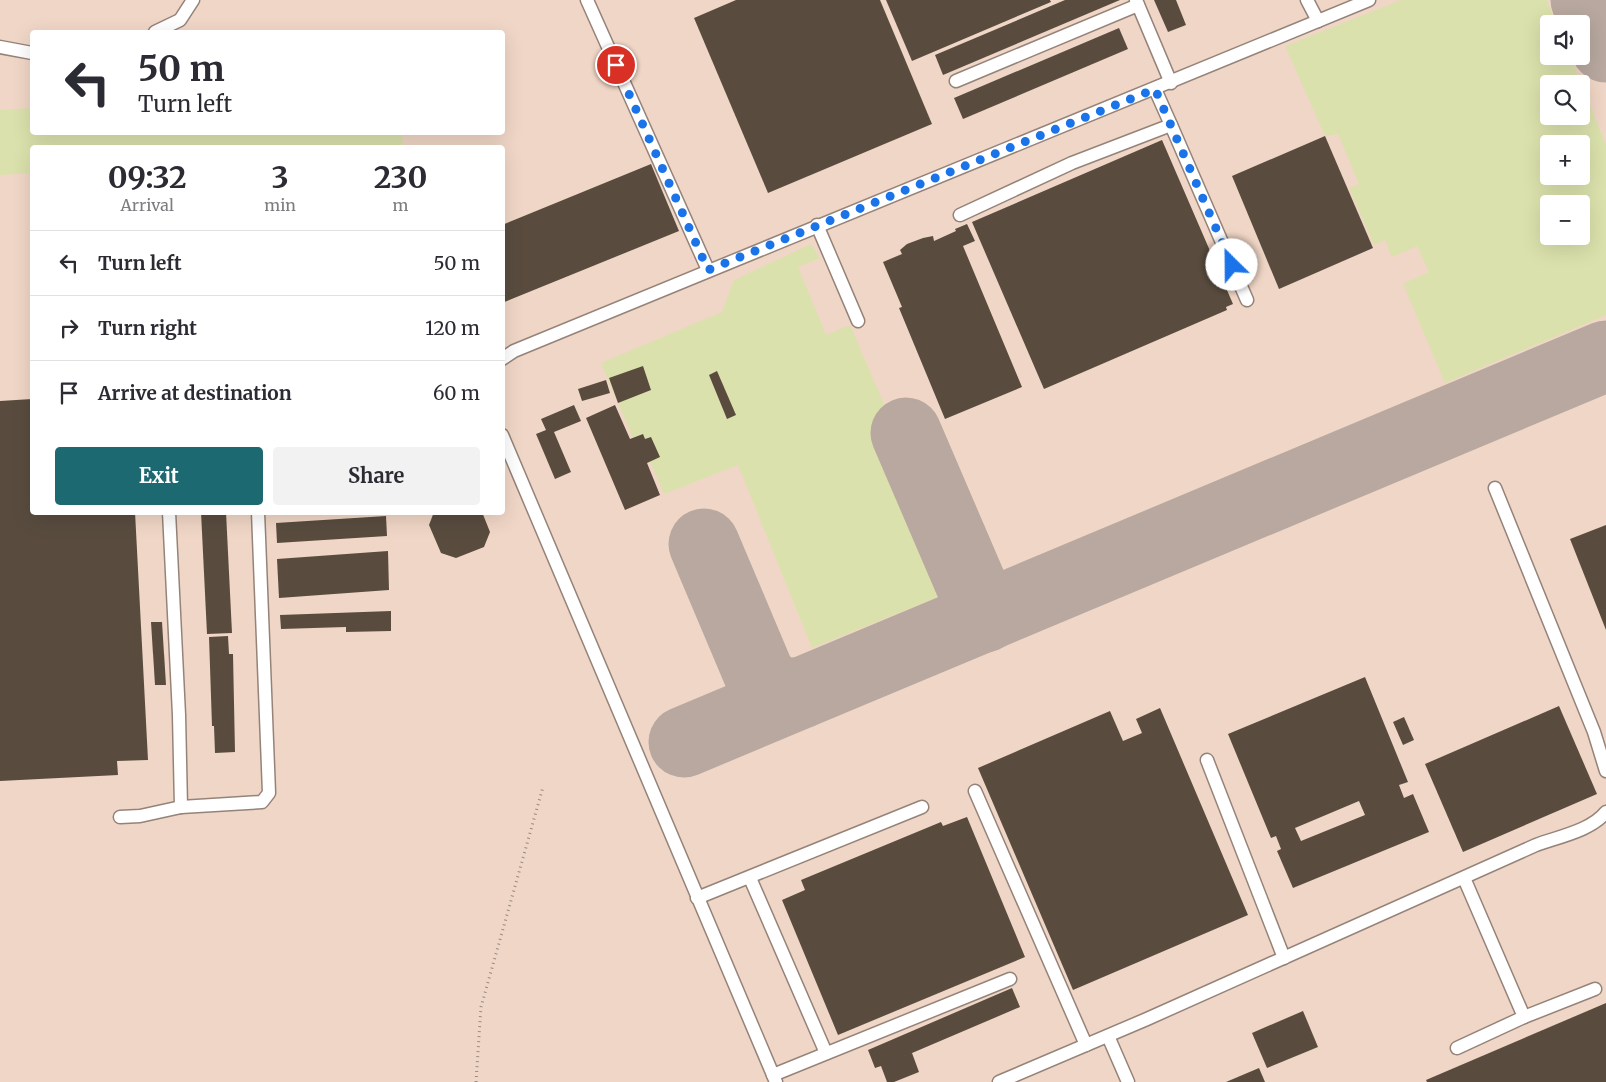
<!DOCTYPE html>
<html lang="en">
<head>
<meta charset="utf-8">
<style>
  body { margin:0; font-family:Merriweather,serif; background:#f2f2f3; color:#2b2b33; height:100vh; display:flex; flex-direction:column; font-size:19px; white-space:nowrap }
  * { box-sizing:border-box; margin:0 }
  p { font-size:16px; color:#7c7c81 }
  .icon { flex:none; width:28px; height:28px; fill:none; stroke:currentColor; stroke-width:2; stroke-linecap:round; stroke-linejoin:round }
  .map { position:relative; flex:1; overflow:hidden }
  .details { position:absolute; left:30px; top:145px; width:475px; height:370px; display:flex; flex-direction:column; background:#fff; border-radius:5px; box-shadow:0 5px 20px #0002 }
  .details>* { flex:none }
  .hud { position:absolute; left:30px; top:30px; width:475px; height:105px; border-radius:5px; box-shadow:0 5px 20px #0002; background:#fff; color:#2b2b33; overflow:hidden }
  .tools { position:absolute; left:1540px; top:15px; display:grid; gap:10px }
  .tools a { display:grid; place-items:center; width:50px; height:50px; border-radius:5px; background:#fff; box-shadow:0 5px 20px #0002; font-size:25px }
  .pin { position:absolute; display:grid; place-items:center; width:42px; height:42px; color:#fff; margin:-21px; border:2px solid #fff; border-radius:50%; box-shadow:0 1px 5px #0007 }
  .me { position:absolute; width:55px; margin:-28px; rotate:337deg; stroke-linejoin:round; filter:drop-shadow(0 0 4px #0008) }
  .turn { display:flex; align-items:center; gap:18px; height:105px; padding:0 25px; font-size:22px }
  .turn .icon { width:65px; height:65px; stroke-width:2.5 }
  .turn b { display:block; font-size:35px; line-height:42px }
  .eta { display:flex; justify-content:space-evenly; align-items:center; height:85px; text-align:center }
  .eta b { font-size:30px; font-weight:700; line-height:35px }
  .button { display:flex; gap:10px; margin-top:auto; padding:10px 25px }
  .button a { flex:1; height:58px; border-radius:5px; background:#1d6971; color:#fff; font-size:20px; font-weight:700; line-height:58px; text-align:center }
  .button a+a { background:#f2f2f3; color:#2b2b33 }
  ul { padding:0; list-style:none }
  li { display:flex; align-items:center; gap:15px; height:65px; padding:0 25px; border-top:1px solid #e1e1e2 }
  li div { flex:1 }
  li b { display:block; font-size:19px }
  li em { font-style:normal }
  .map>svg:first-child { display:block }
  .built { fill:#f0d6c6; fill-rule:evenodd }
  .green { fill:#dbe1ac; fill-rule:evenodd }
  .lines { fill:none; stroke-linecap:round; stroke-linejoin:round }
  .taxiway { stroke:#b8a89f; stroke-width:71 }
  .building { fill:#594c3f; fill-rule:evenodd }
  .service-casing { stroke:#958379; stroke-width:15 }
  .path { stroke:#998b83; stroke-width:3; stroke-dasharray:1 4; stroke-linecap:butt }
  .service { stroke:#fff; stroke-width:12 }
  .route { stroke:#1a73e8; stroke-width:9; stroke-dasharray:0 16.2 }
</style>
</head>
<body>
<div class="map">
<svg width="1606" height="1082" viewBox="0 0 1606 1082">
  <rect width="100%" height="100%" fill="#f8e4d8"/>
  <path class="built" d="M 0,0 L 1606,0 L 1606,1082 L 0,1082 ZM 1549,24 L 1581,24 L 1581,56 L 1549,56 ZM 32,32 L 502,32 L 502,132 L 32,132 ZM 1549,84 L 1581,84 L 1581,116 L 1549,116 ZM 1549,144 L 1581,144 L 1581,176 L 1549,176 ZM 32,148 L 502,148 L 502,512 L 32,512 ZM 1549,204 L 1581,204 L 1581,236 L 1549,236 Z"/>
  <g class="green">
    <path d="M 1401,0 L 1547,0 L 1556,24 L 1549,24 L 1549,56 L 1570,56 L 1581,84 L 1549,84 L 1549,116 L 1581,116 L 1581,84 L 1606,144 L 1606,315 L 1445,383 L 1403,284 L 1429,272 L 1417,246 L 1392,257 L 1385,240 L 1374,245 L 1349,188 L 1359,184 L 1338,134 L 1325,136 L 1285,46 ZM 1549,144 L 1581,144 L 1581,176 L 1549,176 ZM 1549,204 L 1581,204 L 1581,236 L 1549,236 Z"/>
    <polygon points="32,108 32,132 402,132 403,147 32,148 32,173 0,175 0,110"/>
    <polygon points="811,244 820,258 798,267 826,335 850,325 963,587 812,648 738,465 664,494 650,461 644,464 601,363 722,312 734,280"/>
  </g>
  <g class="lines">
    <g class="taxiway">
      <polyline points="1586,0 1606,47"/>
      <polyline points="906,433 985,617"/>
      <polyline points="704,544 761,679 780,693 801,693"/>
      <polyline points="684,742 1606,356"/>
    </g>
  </g>
  <g class="building">
    <polygon points="736,0 880,0 932,124 768,193 694,18"/>
    <polygon points="886,0 1050,0 1051,2 912,61"/>
    <polygon points="1065,0 1120,0 943,75 935,55"/>
    <polygon points="1154,0 1176,0 1186,25 1168,32"/>
    <polygon points="1119,28 1128,49 963,119 954,98"/>
    <polygon points="1325,136 1373,248 1279,289 1232,176"/>
    <polygon points="1162,140 1233,304 1226,307 1227,310 1044,389 972,222"/>
    <polygon points="651,164 679,231 502,303 502,225"/>
    <polygon points="967,224 975,241 963,246 1022,387 945,419 899,308 902,307 883,262 902,254 900,250 907,244 923,238 933,236 934,241 956,231 955,229"/>
    <polygon points="643,366 651,390 618,403 609,378"/>
    <polygon points="717,371 736,415 727,419 709,375"/>
    <polygon points="606,380 610,393 582,401 578,389"/>
    <polygon points="32,399 32,512 135,512 148,760 117,761 118,775 0,781 0,401"/>
    <polygon points="574,405 581,421 554,432 571,472 555,479 536,434 546,430 541,419"/>
    <polygon points="615,405 630,439 643,434 645,439 651,437 660,457 647,463 660,495 625,510 586,418"/>
    <polygon points="201,512 226,512 232,633 207,634"/>
    <polygon points="434,512 482,512 490,532 484,547 456,558 441,553 429,525"/>
    <polygon points="386,516 387,536 277,543 276,523"/>
    <polygon points="1606,525 1606,630 1570,539"/>
    <polygon points="388,551 389,590 279,598 277,559"/>
    <polygon points="391,611 391,631 346,632 346,627 281,629 280,615"/>
    <polygon points="151,622 162,622 166,685 155,685"/>
    <polygon points="228,636 229,654 233,654 235,752 215,753 214,726 212,726 209,637"/>
    <path d="M 1365,677 L 1408,782 L 1399,785 L 1404,798 L 1413,794 L 1429,832 L 1293,888 L 1277,851 L 1281,849 L 1276,836 L 1271,838 L 1228,734 ZM 1359,801 L 1365,815 L 1301,841 L 1295,828 Z"/>
    <polygon points="1559,706 1597,794 1463,852 1425,764"/>
    <polygon points="1160,708 1248,915 1073,990 978,768 1110,711 1123,741 1142,733 1136,719"/>
    <polygon points="1404,717 1414,740 1403,745 1393,722"/>
    <polygon points="967,817 1025,957 838,1035 782,900 805,890 801,880 941,822 943,826"/>
    <polygon points="1012,988 1020,1007 898,1059 912,1053 919,1072 894,1082 887,1082 881,1066 875,1068 868,1050"/>
    <polygon points="1606,1003 1606,1082 1427,1082 1426,1080"/>
    <polygon points="1303,1011 1318,1047 1267,1068 1252,1033"/>
    <polygon points="1259,1068 1265,1082 1226,1082"/>
  </g>
  <g class="lines">
    <defs>
      <g id="service">
        <polyline points="587,0 708,270"/>
        <polyline points="1136,0 1171,83"/>
        <polyline points="1307,0 1318,21"/>
        <polyline points="155,32 180,20 193,0"/>
        <polyline points="0,47 32,53"/>
        <polyline points="956,81 1138,5"/>
        <polyline points="1155,89 1171,125"/>
        <polyline points="960,215 1072,163 1171,125 1247,300"/>
        <polyline points="817,225 858,321"/>
        <polyline points="502,359 514,351 1369,0"/>
        <polyline points="502,435 776,1082"/>
        <polyline points="1495,488 1594,732 1606,771"/>
        <polyline points="169,512 179,715 181,807"/>
        <polyline points="1207,760 1284,958"/>
        <polyline points="975,791 1086,1045"/>
        <polyline points="120,817 140,816 181,807 262,802 269,793 258,512"/>
        <polyline points="750,878 826,1053"/>
        <polyline points="1464,878 1524,1017"/>
        <polyline points="697,898 922,807"/>
        <polyline points="1108,1036 1128,1082"/>
        <polyline points="1457,1048 1524,1017 1595,989"/>
        <polyline points="773,1075 1010,979"/>
        <path d="M 999,1082 L 1147,1019 L 1536,845 C 1557,837 1591,831 1606,812"/>
      </g>
    </defs>
    <use href="#service" class="service-casing"/>
    <polyline class="path" points="476,1082 481,1007 543,787"/>
    <use href="#service" class="service"/>
  </g>
  <g class="lines">
    <polyline class="route" points="616,65 708,270 1155,89 1232,265"/>
  </g>
</svg>
<div class="tools">
<a><svg class="icon" aria-label="sound" viewBox="0 0 24 24"><path d="M4 9h4l5-4v14l-5-4H4zM17 9q2 3 0 6"/></svg></a>
<a><svg class="icon" aria-label="search" viewBox="0 0 24 24"><circle cx="10" cy="10" r="6"/><path d="M15 15l6 6"/></svg></a>
<a>+</a>
<a>−</a>
</div>
<div class="pin" style="left:616px;top:65px;background:#d93025"><svg class="icon" aria-label="arrive" viewBox="0 0 24 24"><path d="M6 21V4h12l-3 4 3 4H6"/></svg></div>
<svg class="me" style="left:1232px;top:265px" viewBox="-20 -20 40 40"><circle r="19" fill="#fff"/><path d="M0-13L10 11 0 6-10 11z" fill="#1a73e8"/></svg>
<div class="hud">
<div class="turn"><svg class="icon" aria-label="left" viewBox="0 0 24 24"><path d="M17 20v-9H6M10 6l-5 5 5 5"/></svg><div><b>50 m</b>Turn left</div></div>
</div>
<section class="details">
<div class="eta">
<div><b>09:32</b><p>Arrival</p></div>
<div><b>3</b><p>min</p></div>
<div><b>230</b><p>m</p></div>
</div>
<ul>
<li><svg class="icon" aria-label="left" viewBox="0 0 24 24"><path d="M17 20v-9H6M10 6l-5 5 5 5"/></svg><div><b>Turn left</b></div><em>50 m</em></li>
<li><svg class="icon" aria-label="right" viewBox="0 0 24 24"><path d="M7 20v-9h11M14 6l5 5-5 5"/></svg><div><b>Turn right</b></div><em>120 m</em></li>
<li><svg class="icon" aria-label="arrive" viewBox="0 0 24 24"><path d="M6 21V4h12l-3 4 3 4H6"/></svg><div><b>Arrive at destination</b></div><em>60 m</em></li>
</ul>
<div class="button"><a>Exit</a><a>Share</a></div>
</section>
</div>
</body>
</html>
